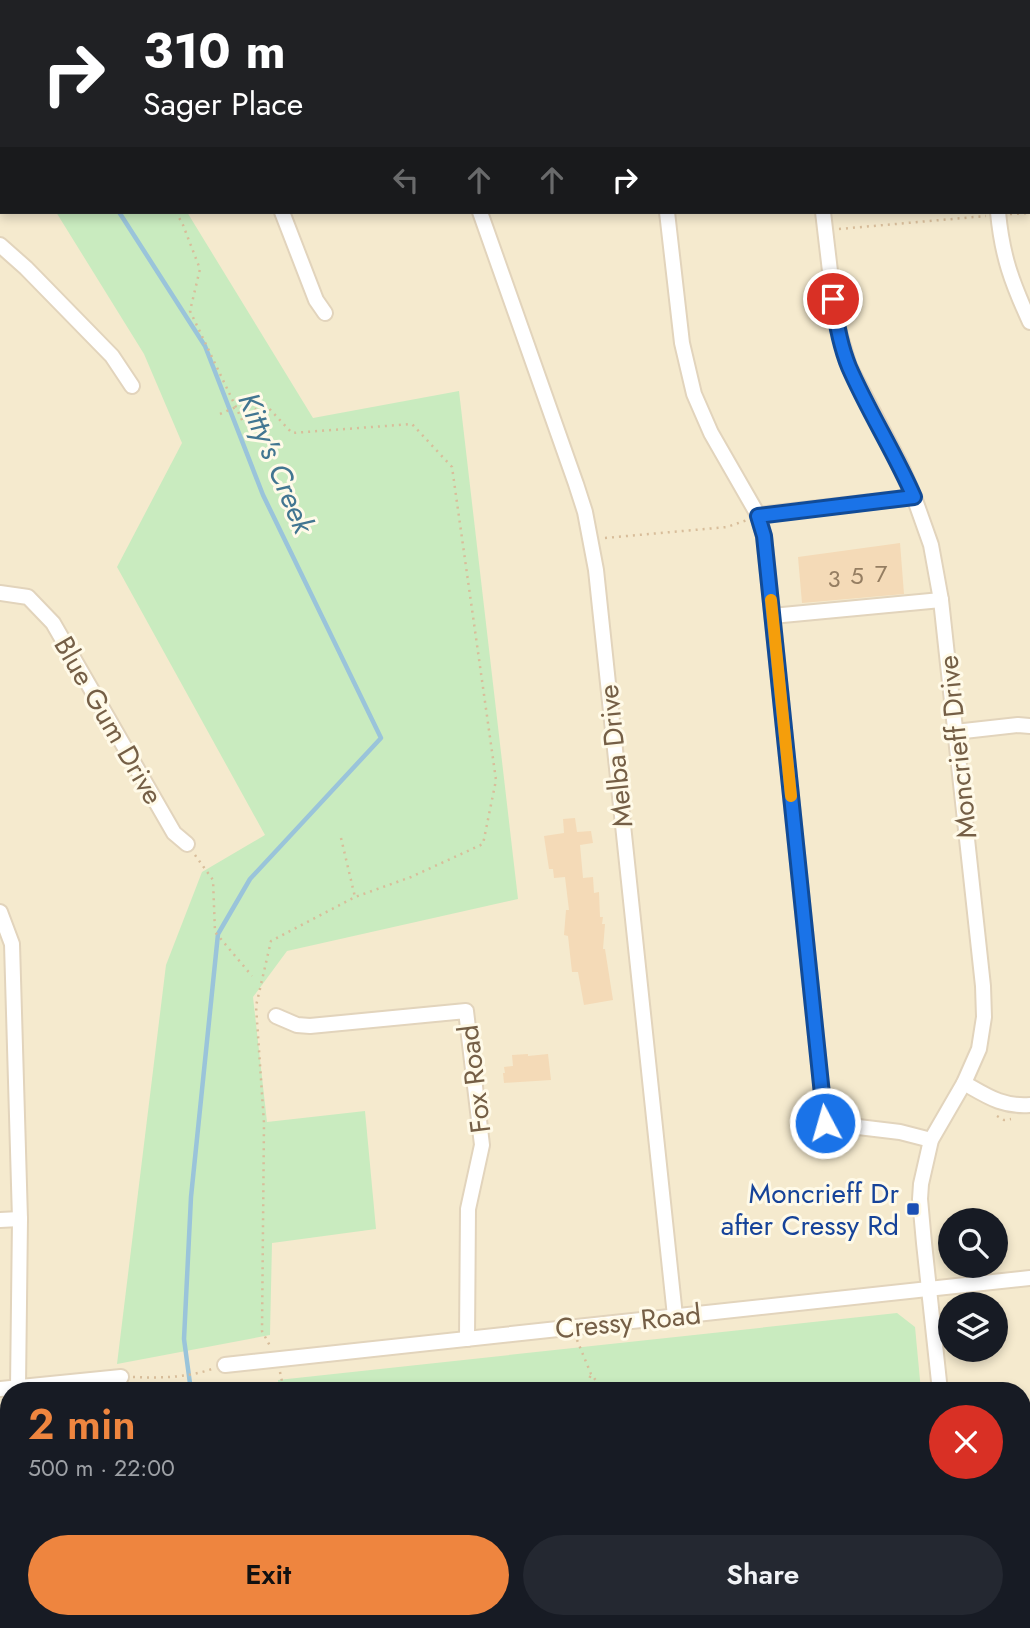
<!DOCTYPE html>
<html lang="en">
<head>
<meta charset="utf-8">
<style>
  body { margin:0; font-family:Jost,sans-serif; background:#242831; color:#f1f3f6; height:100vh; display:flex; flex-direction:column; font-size:26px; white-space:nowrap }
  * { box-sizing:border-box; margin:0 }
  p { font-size:23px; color:#9ea1a6 }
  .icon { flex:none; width:38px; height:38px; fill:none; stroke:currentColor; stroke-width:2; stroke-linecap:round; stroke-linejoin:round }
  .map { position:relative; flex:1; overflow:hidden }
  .details { position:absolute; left:0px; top:1382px; width:1031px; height:247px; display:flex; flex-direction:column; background:#171b24; border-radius:28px 28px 0 0; box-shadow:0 4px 10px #0003 }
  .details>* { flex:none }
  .top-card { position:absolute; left:0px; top:0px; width:1031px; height:214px; box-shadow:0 4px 10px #0003; background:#202124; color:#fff; overflow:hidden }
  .fabs { position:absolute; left:938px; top:1208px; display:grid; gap:14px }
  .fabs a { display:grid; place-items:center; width:70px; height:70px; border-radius:50%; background:#171b24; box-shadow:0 4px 10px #0003; font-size:35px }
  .pin { position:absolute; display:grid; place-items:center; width:60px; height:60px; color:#fff; margin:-30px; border:4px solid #fff; border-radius:50%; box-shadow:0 2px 7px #0007 }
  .me { position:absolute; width:77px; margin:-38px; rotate:354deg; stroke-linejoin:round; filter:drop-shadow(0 0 5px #0008) }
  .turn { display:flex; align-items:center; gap:24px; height:147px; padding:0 28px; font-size:32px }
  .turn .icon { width:91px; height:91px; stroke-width:2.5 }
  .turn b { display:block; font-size:49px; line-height:60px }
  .lanes { display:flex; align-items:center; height:66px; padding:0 28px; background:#0003; justify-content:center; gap:35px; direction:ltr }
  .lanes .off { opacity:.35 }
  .round { display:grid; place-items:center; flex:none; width:74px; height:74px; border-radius:37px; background:#242831 }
  .summary { display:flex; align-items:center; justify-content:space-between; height:119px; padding:0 28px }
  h1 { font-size:42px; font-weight:600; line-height:52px; color:#ee853f }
  .cta { display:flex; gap:14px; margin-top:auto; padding:14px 28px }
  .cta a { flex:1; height:80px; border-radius:42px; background:#ee853f; color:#111; font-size:28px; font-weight:600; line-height:80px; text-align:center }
  .cta a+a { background:#242831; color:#f1f3f6 }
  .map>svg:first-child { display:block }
  .residential { fill:#f5eace; fill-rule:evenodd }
  .green { fill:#c9ebbf }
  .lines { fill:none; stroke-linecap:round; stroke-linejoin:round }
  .stream { stroke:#9ac4da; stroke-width:4.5 }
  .building { fill:#f4dab7 }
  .minor-casing { stroke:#e2d4bc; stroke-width:18 }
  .path { stroke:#d8bd9a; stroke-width:2.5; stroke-dasharray:2 5; stroke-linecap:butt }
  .minor { stroke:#fff; stroke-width:14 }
  .route-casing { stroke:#114b97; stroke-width:18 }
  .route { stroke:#1a73e8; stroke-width:12 }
  .slow { stroke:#f59e0b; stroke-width:12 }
  .transit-dot { fill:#1a4fb4; stroke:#fffae8; stroke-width:2.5 }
  .labels { text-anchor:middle; stroke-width:6; stroke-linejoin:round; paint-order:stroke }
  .number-label { font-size:24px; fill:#957e62 }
  .street-label { font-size:28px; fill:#755f46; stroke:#fffae8 }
  .transit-label { font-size:28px; fill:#164399; stroke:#fffae8; text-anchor:end }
  .water-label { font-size:30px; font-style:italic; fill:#427691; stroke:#fffae8 }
</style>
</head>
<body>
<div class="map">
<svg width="1030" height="1628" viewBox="0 0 1030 1628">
  <rect width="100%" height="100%" fill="#fdf7e0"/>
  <path class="residential" d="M 0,0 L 1030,0 L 1030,1628 L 0,1628 ZM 2,2 L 1029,2 L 1029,212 L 2,212 ZM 950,1220 L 996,1220 L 996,1265 L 950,1265 ZM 950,1304 L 996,1304 L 996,1349 L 950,1349 ZM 9,1391 L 1022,1391 L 1022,1620 L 9,1620 Z"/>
  <g class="green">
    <polygon points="56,212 187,212 313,418 459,391 518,899 287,951 253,997 267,1122 365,1111 376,1229 272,1243 270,1335 117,1364 166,965 202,872 265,835 117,567 182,443 144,354"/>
    <polygon points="897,1313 915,1327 921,1391 279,1391 278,1380"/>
    <polygon points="946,1620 947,1628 305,1628 304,1621"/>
  </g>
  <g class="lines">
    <g class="stream">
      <polyline points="0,85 2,87"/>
      <polyline points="119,212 205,346 263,495 381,738 250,879 218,934 191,1197 184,1339 191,1391"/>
      <polyline points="121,1628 122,1620"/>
    </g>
  </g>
  <g class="building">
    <polygon points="900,543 904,594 802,603 798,557"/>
    <polygon points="575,818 577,832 591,831 593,843 580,845 583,878 593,877 594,893 599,892 600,917 603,917 602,924 605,924 603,949 605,949 613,1000 584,1005 578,972 572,972 568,936 564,935 566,910 569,910 565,877 554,878 553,869 549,869 544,836 564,833 563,819"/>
    <polygon points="528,1054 528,1056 548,1054 551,1080 504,1083 503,1073 505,1073 504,1067 513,1066 512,1055"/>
  </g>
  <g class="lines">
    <defs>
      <g id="minor">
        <polyline points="379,0 380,2"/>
        <polyline points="644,0 645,2"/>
        <polyline points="798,0 798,2"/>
        <polyline points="980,0 980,2"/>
        <polyline points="0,8 2,10"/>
        <polyline points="282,212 316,300 325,313"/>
        <polyline points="480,212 576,484 585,512 596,570 675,1316"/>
        <polyline points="667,212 682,343 694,394 711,433 758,515 764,536 825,1123 900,1132 931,1140"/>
        <polyline points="823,212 836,322 849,366 901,466 914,497 931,545 941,600 983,986 984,1017 979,1049 964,1083 931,1140 921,1184 920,1199 924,1243 940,1391"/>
        <path d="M 998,212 C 1002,256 1012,283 1030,322"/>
        <polyline points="0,245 26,268 112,356 132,386"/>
        <polyline points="758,515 914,497"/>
        <polyline points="0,593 28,597 53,623 174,833 187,844"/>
        <polyline points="772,616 941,600"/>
        <polyline points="955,732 1018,725 1030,726"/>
        <polyline points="0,912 12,944 20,1219 18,1387"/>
        <polyline points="276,1016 297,1025 310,1026 466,1011 482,1145 468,1209 467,1339"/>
        <path d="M 964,1083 C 987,1096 1002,1107 1030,1105"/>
        <polyline points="0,1220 20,1219"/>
        <polyline points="225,1365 1030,1278"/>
        <polyline points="0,1389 121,1377"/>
        <polyline points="1022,1557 1030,1557"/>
        <polyline points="966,1620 966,1628"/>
      </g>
    </defs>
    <use href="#minor" class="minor-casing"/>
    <g class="path">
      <polyline points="176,212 183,225 200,269 190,311 243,422 263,402 292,433 412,424 452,467 496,780 483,844 411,877 355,897 271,941 256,1006 264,1123 262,1331 270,1346"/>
      <polyline points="1010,214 1030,213"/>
      <polyline points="839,229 986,216"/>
      <polyline points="220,414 236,407"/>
      <polyline points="605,538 727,527 747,520"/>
      <polyline points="341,838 355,897"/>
      <polyline points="195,855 213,880 215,932 252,976"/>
      <polyline points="997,1116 1004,1120 1011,1119"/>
      <polyline points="577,1340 591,1374 604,1391"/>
      <polyline points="280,1372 284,1391"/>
      <path d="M 133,1377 C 160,1378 186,1378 212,1369"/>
      <polyline points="585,1391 591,1374"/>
      <polyline points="317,1620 319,1628"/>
      <polyline points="524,1620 524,1628"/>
      <polyline points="756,1620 757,1628"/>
      <polyline points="728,1628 733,1626 746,1628"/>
    </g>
    <use href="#minor" class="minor"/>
  </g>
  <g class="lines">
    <defs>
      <path id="route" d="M 825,1123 L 764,536 L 758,516 L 914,497 C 895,453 868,411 849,367 C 840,345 836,322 833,299"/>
    </defs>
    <use href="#route" class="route-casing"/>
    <use href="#route" class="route"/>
    <polyline class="slow" points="771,600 791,796"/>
  </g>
  <rect class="transit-dot" x="906" y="1202" width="14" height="14" rx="3.5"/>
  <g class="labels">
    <g class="number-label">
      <text x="881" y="582">7</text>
      <text x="857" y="584">5</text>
      <text x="834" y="587">3</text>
    </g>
    <g class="street-label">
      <text transform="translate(109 720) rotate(60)" y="10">Blue Gum Drive</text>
      <text transform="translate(957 747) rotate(-96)" y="10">Moncrieff Drive</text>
      <text transform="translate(615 756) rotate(-96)" y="10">Melba Drive</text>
      <text transform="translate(474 1079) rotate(-97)" y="10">Fox Road</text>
      <text transform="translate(628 1321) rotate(-6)" y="10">Cressy Road</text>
    </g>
    <g class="transit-label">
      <text x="899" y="1203">Moncrieff Dr<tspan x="899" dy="32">after Cressy Rd</tspan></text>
    </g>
    <g class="water-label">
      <text transform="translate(276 463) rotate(67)" y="10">Kitty's Creek</text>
    </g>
  </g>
</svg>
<div class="fabs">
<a><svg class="icon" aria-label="search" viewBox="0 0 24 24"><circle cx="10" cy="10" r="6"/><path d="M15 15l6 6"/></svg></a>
<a><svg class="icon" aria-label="layers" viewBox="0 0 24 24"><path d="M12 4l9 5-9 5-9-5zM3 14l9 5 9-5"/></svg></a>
</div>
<div class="pin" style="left:833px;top:299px;background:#d93025"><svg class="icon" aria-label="arrive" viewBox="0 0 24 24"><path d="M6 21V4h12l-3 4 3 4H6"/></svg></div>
<svg class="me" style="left:825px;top:1123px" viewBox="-20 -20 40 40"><circle r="17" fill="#1a73e8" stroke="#fff" stroke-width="3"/><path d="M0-11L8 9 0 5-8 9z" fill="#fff"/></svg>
<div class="top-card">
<div class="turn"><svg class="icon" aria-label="right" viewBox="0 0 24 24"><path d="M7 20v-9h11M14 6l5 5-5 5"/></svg><div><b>310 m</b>Sager Place</div></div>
<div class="lanes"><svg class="icon off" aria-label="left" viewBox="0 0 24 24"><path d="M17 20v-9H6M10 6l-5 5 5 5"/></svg><svg class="icon off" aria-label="ahead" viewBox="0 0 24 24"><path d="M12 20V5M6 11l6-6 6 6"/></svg><svg class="icon off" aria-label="ahead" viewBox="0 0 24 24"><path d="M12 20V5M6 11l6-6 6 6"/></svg><svg class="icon" aria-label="right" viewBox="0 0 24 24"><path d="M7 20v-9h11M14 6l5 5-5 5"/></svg></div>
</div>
<section class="details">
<div class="summary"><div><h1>2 min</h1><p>500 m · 22:00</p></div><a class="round" style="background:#d93025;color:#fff"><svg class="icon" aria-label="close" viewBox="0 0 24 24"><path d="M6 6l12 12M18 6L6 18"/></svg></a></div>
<div class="cta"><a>Exit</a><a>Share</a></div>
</section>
</div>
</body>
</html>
